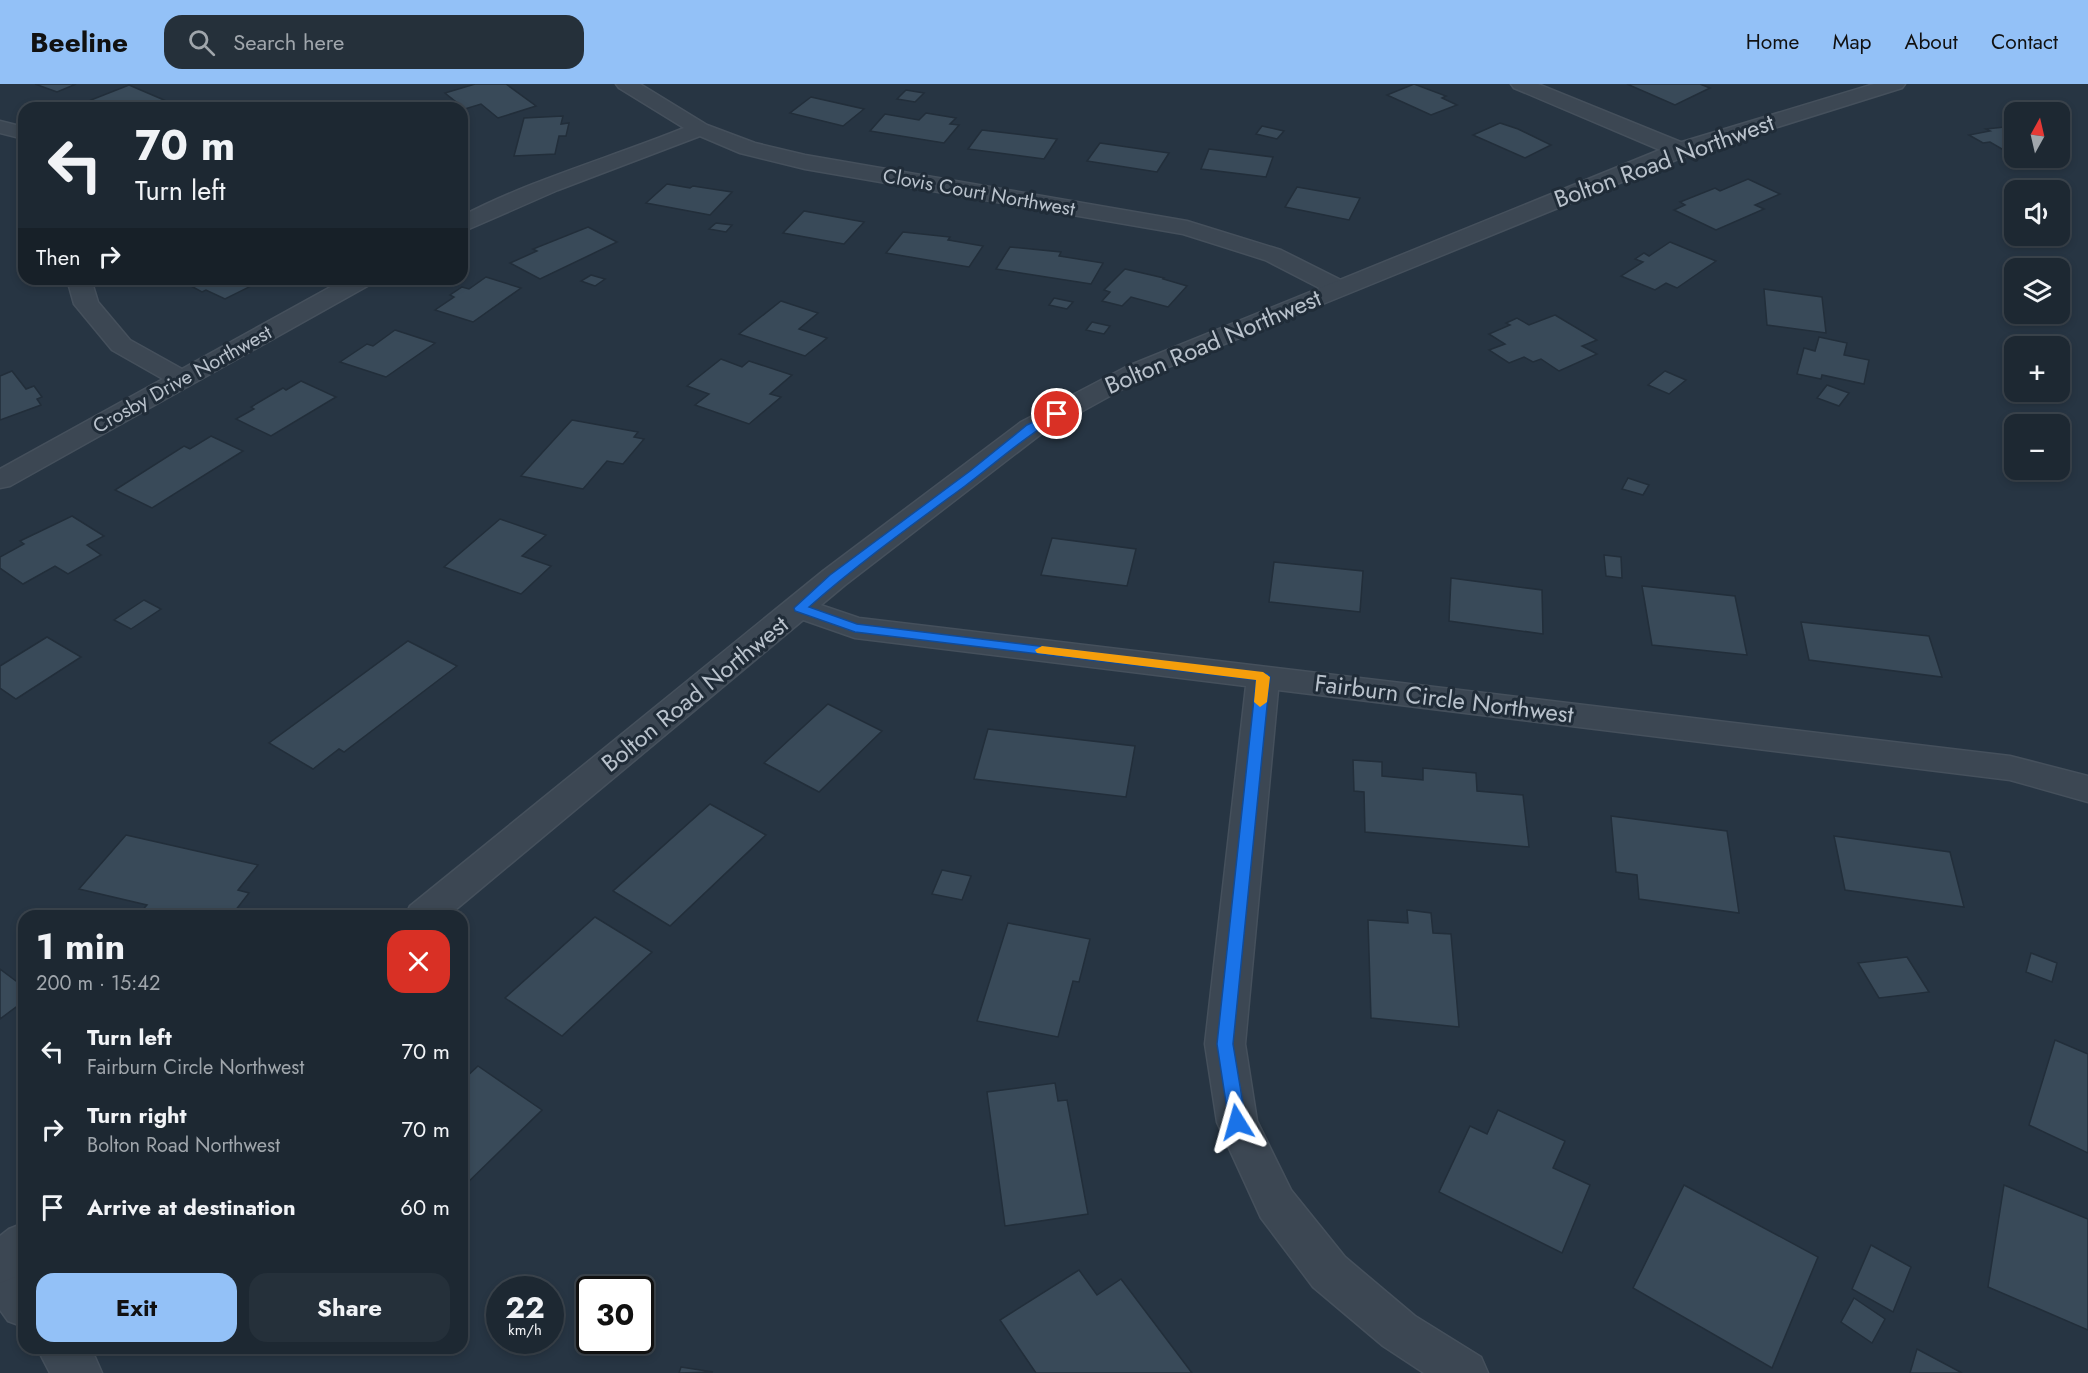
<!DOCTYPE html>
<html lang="en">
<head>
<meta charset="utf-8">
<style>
  body { margin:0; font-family:Jost,sans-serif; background:#25303a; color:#f1f3f6; height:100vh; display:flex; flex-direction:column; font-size:22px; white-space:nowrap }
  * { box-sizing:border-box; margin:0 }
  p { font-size:20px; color:#a0a6ac }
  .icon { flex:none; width:33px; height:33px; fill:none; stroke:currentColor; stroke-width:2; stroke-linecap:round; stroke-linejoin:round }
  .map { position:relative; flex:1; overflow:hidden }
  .drawer { position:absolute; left:18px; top:826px; width:450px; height:444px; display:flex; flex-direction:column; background:#1d2832; border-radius:18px; box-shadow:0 3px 9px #0003,0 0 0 2px #3b444d }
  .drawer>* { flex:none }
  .hud { position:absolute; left:18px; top:18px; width:450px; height:183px; border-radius:18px; box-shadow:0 3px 9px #0003,0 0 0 2px #3b444d; background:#1d2832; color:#f1f3f6; overflow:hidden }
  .needle { width:39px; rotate:8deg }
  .controls { position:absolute; left:2004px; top:18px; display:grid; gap:12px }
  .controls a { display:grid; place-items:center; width:66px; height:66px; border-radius:12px; background:#1d2832; box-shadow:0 3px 9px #0003,0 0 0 2px #3b444d; font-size:30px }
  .speed { position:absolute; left:486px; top:1192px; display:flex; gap:12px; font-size:30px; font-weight:700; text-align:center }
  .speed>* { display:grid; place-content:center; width:78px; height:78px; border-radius:50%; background:#1d2832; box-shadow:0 3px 9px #0003,0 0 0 2px #3b444d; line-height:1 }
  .speed small { font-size:15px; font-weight:400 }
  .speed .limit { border:3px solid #111; border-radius:9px; background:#fff; color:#111 }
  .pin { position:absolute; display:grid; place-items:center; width:51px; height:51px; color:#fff; margin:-26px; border:3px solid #fff; border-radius:50%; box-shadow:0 2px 6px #0007 }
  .me { position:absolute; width:66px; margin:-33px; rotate:352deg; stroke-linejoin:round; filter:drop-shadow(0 0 4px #0008) }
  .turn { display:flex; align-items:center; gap:21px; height:126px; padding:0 18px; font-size:27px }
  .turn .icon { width:78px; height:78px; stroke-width:2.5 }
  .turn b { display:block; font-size:42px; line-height:51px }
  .then { display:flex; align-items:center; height:57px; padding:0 18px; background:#0003; gap:12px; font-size:22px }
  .round { display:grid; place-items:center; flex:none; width:63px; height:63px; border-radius:18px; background:#25303a }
  .headline { display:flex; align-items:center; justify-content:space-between; height:102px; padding:0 18px }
  h1 { font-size:36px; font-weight:700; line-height:45px }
  .cta { display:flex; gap:12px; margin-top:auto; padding:12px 18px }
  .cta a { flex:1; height:69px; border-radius:18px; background:#93c1f7; color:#111; font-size:24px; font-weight:700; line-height:69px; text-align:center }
  .cta a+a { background:#25303a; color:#f1f3f6 }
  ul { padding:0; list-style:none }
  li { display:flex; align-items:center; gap:18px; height:78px; padding:0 18px }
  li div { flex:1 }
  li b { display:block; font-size:22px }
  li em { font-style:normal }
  header { display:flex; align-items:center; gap:36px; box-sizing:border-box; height:84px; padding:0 30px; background:#93c1f7; color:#111 }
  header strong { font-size:28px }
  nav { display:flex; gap:33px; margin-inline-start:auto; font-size:21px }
  .search { width:420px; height:54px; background:#25303a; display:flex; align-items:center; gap:15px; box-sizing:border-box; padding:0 21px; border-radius:18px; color:#a0a6ac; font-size:22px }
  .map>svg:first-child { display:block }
  .building { fill:#394a59; stroke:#222e3a; stroke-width:1.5 }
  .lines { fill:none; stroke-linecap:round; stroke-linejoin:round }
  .minor-casing { stroke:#45505c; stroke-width:3 }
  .tertiary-casing { stroke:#45505c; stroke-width:3 }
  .minor { fill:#3c4753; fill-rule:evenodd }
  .tertiary { fill:#3c4753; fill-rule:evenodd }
  .route { fill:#1a73e8; stroke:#114b97; stroke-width:1.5 }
  .slow { fill:#f59e0b }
  .labels { text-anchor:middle; stroke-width:6; stroke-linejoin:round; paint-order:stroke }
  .far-street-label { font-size:20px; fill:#b9c2cc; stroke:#202c38 }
  .street-label { font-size:24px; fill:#b9c2cc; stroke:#202c38 }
</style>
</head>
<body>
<header>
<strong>Beeline</strong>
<div class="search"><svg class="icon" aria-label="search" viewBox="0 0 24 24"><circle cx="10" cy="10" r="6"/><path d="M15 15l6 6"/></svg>Search here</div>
<nav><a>Home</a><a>Map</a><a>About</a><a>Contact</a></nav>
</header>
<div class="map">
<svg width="2088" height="1289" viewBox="0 0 2088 1289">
  <rect width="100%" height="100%" fill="#273543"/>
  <g class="building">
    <polygon points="35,0 76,0 57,8"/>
    <polygon points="475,0 506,0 536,22 498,34 481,20 465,25 445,9"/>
    <polygon points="1414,0 1446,12 1442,14 1457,21 1431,31 1387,11"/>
    <polygon points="1627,0 1700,0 1710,4 1675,21"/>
    <polygon points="129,1 164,16 144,24 101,24 105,22 91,16"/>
    <polygon points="906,6 924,9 915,18 897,15"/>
    <polygon points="811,13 864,25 843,42 790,29"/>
    <polygon points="926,29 956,34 950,40 959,41 944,59 870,47 885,30 919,36"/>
    <polygon points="563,32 561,40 569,39 566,52 559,52 555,70 514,72 524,34"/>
    <polygon points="1500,39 1518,45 1551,61 1525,74 1473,51"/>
    <polygon points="1262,42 1284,47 1277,55 1256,50"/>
    <polygon points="2014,42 2014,72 1990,58 1983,59 1969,51 1990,47 1986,45"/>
    <polygon points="982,46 1057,55 1044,75 968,65"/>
    <polygon points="1100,59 1169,69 1157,88 1087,77"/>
    <polygon points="1209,65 1273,73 1266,93 1201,85"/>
    <polygon points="1748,95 1780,110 1755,121 1764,125 1716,146 1674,126 1685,121 1680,118 1715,104 1720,107"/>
    <polygon points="667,100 690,104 693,102 732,108 710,131 646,119"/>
    <polygon points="1297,103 1360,114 1349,136 1285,123"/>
    <polygon points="804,127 864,138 844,160 783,149"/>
    <polygon points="716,139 732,141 726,148 709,145"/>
    <polygon points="588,143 617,158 540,195 510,179 537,167 533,165"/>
    <polygon points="903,148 950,153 948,156 983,162 969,183 886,169"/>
    <polygon points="1670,158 1716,177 1677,204 1666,199 1655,206 1621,192 1643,178 1635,175 1644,169 1649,172"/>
    <polygon points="1010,163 1061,168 1059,172 1103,179 1091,200 996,185"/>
    <polygon points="1125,185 1164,194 1163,195 1187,202 1168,223 1131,213 1122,222 1102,217 1110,208 1104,206"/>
    <polygon points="591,191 605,195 595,202 581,197"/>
    <polygon points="486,193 521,204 473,238 435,226 454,213 450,211 462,203 469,205"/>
    <polygon points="178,195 261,195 263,196 225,215 206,206 202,208"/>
    <polygon points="1764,205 1822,213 1826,249 1767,241"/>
    <polygon points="1054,214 1073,218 1067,225 1049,221"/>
    <polygon points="781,217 818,229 799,245 827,254 805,272 739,250"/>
    <polygon points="1555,231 1597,256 1582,262 1597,270 1559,287 1541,275 1533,278 1524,273 1509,279 1489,266 1505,260 1489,250 1510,241 1506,239 1517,234 1529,241"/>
    <polygon points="1092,238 1110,242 1104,250 1086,246"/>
    <polygon points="395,246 435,259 386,293 340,278 367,260 373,262"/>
    <polygon points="1819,253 1847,259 1844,271 1869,276 1864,300 1822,291 1821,295 1797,290 1804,264 1815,267"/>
    <polygon points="721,275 742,283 749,277 792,291 770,310 781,313 749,340 695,321 709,310 687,302"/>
    <polygon points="12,287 26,305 34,302 42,313 37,315 41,321 0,336 0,292"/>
    <polygon points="1665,287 1686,296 1669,310 1648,301"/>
    <polygon points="301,297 336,313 271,352 236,335 254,325 251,323 283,304 286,306"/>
    <polygon points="1827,301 1849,309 1839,322 1817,314"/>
    <polygon points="572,336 638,348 634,353 644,355 623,380 607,377 583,405 521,392"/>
    <polygon points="211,352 243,367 152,424 115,406 184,362 190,365"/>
    <polygon points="1628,394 1649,401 1643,411 1622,405"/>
    <polygon points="72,432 104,452 87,461 101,471 68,490 55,482 23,500 0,484 0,473 24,460 20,457"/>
    <polygon points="500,435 546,451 522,472 551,482 521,510 444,483"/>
    <polygon points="1052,454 1136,465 1127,502 1041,491"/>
    <polygon points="1604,471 1621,473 1622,494 1606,492"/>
    <polygon points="1274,478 1363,487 1360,528 1269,518"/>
    <polygon points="1451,494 1542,506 1543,550 1449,537"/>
    <polygon points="1642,502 1735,512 1747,571 1652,561"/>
    <polygon points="144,516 161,525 131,545 114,536"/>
    <polygon points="1801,538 1929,552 1942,593 1809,576"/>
    <polygon points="47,553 81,573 16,615 0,604 0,582"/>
    <polygon points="408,557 457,582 344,668 339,665 313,685 269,659"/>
    <polygon points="828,620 882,647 819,708 764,679"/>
    <polygon points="988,645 1135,662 1126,713 974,695"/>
    <polygon points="1353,676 1382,678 1382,692 1423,696 1423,684 1476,689 1477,707 1523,711 1529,763 1365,748 1364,708 1354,707"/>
    <polygon points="710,720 766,751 670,842 613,807"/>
    <polygon points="1611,732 1727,747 1739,829 1639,815 1637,791 1616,788"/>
    <polygon points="126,751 258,781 238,806 249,809 231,832 137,832 147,821 79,805"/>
    <polygon points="1834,752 1950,768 1964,823 1845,806"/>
    <polygon points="942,786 971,792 962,816 932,810"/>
    <polygon points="1407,826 1431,829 1433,849 1451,850 1459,943 1371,934 1368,836 1408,839"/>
    <polygon points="595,833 652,868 562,952 505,914"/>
    <polygon points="1008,839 1090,855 1079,898 1073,897 1058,953 977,937"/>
    <polygon points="2031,869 2057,879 2052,898 2026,888"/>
    <polygon points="1907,873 1929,908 1879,914 1858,879"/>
    <polygon points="0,885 24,903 24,917 0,935"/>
    <polygon points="2055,956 2088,970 2088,1069 2029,1041"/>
    <polygon points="478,982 542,1026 462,1104 462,997"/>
    <polygon points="1055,999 1058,1017 1067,1016 1088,1130 1005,1142 987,1008"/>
    <polygon points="1498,1026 1565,1057 1553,1084 1590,1101 1562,1169 1439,1108 1470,1042 1487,1050"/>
    <polygon points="1684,1101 1818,1173 1772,1284 1633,1204"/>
    <polygon points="2004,1101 2088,1135 2088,1246 1988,1203"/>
    <polygon points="1871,1161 1911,1183 1893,1228 1852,1205"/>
    <polygon points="1079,1186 1097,1211 1121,1195 1192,1289 1036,1289 1000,1236"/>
    <polygon points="1854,1214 1885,1235 1872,1259 1841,1238"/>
    <polygon points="1917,1265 1962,1289 1910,1289"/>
    <polygon points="681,1283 713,1288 679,1289"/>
  </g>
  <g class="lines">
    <defs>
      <g id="minor">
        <path d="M 616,0 L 640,0 L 707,41 L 755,59 L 805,71 L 1187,137 L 1281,166 L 1347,199 L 1350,204 L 1347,209 L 1338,211 L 1329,209 L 1265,176 L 1183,150 L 805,85 L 740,69 L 700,52 L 558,106 L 462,148 L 462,132 C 533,95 610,74 684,44 L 619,4 Z"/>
        <polygon points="1511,0 1538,0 1688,61 1691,66 1688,71 1680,72 1672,71 1514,4"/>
        <polygon points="0,37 24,43 24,55 0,49"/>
        <polygon points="67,195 91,195 98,218 130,256 182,285 345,195 375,195 371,200 10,402 0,404 0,385 163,295 112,266 74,220"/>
        <polygon points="800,514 859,534 2010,672 2088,692 2088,718 2010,696 1278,606 1245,960 1257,1037 1291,1106 1345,1173 1415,1232 1481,1273 1488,1289 1424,1289 1383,1262 1313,1203 1261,1134 1217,1038 1205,960 1246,602 855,554 789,531 785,524 789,517"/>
        <polygon points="0,1171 16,1177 24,1188 24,1243 8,1237 0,1226"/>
        <polygon points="37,1264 88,1264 95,1273 102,1289 50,1289"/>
      </g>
      <g id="tertiary">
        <polygon points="1874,0 1905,0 1902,4 1688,71 1146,292 1041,350 845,501 448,832 405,832 410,822 823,487 1021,338 1128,282 1672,61"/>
        <polygon points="24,1139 24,1186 15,1193 0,1199 0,1152 9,1145"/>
      </g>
    </defs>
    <use href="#minor" class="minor-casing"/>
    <use href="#tertiary" class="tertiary-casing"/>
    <use href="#minor" class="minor"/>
    <use href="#tertiary" class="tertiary"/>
  </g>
  <path class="route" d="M 1057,326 L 1061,327 L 1061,332 C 1026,351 997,378 965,402 C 912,441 859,479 809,523 L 857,540 L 1268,590 L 1270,593 L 1233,960 L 1246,1038 L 1243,1043 L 1237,1046 L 1231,1043 L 1229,1038 L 1217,960 L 1256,596 L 855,548 L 795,527 L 794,524 L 830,491 L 970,387 L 1027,341 Z"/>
  <polygon class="slow" points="1042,562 1263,588 1270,593 1267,618 1260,623 1254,618 1256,596 1037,569 1035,566"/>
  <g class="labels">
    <g class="far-street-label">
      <text transform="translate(979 108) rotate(10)" y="7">Clovis Court Northwest</text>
      <text transform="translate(182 295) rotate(-29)" y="7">Crosby Drive Northwest</text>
    </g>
    <g class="street-label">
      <text transform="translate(1664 77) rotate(-20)" y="8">Bolton Road Northwest</text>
      <text transform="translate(1213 258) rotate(-23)" y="8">Bolton Road Northwest</text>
      <text transform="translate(695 610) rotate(-39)" y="8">Bolton Road Northwest</text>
      <text transform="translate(1444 615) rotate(7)" y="8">Fairburn Circle Northwest</text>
    </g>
  </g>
</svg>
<div class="controls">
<a><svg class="needle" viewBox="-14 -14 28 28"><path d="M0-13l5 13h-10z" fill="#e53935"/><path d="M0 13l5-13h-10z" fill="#a0a6ac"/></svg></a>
<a><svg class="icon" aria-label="sound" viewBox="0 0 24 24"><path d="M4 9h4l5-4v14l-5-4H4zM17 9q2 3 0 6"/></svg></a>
<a><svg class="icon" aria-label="layers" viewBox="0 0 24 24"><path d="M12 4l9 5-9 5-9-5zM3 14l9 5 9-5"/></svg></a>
<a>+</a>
<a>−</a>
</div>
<div class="speed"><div>22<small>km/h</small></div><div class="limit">30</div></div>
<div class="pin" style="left:1057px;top:330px;background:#d93025"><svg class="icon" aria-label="arrive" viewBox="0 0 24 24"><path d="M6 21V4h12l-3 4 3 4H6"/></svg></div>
<svg class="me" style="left:1237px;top:1038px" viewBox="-20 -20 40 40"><path d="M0-17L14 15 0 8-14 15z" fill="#1a73e8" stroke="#fff" stroke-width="4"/></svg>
<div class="hud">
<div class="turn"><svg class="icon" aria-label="left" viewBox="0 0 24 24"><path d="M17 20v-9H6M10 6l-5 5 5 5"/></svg><div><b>70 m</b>Turn left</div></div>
<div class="then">Then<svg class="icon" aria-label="right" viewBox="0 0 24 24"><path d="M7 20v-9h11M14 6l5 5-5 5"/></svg></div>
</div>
<section class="drawer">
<div class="headline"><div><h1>1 min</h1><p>200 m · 15:42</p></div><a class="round" style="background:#d93025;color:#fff"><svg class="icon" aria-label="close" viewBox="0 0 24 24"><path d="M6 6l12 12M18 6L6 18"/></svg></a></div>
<ul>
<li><svg class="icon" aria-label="left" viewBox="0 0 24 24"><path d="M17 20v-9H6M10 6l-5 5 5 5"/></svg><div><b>Turn left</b><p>Fairburn Circle Northwest</p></div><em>70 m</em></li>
<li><svg class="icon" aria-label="right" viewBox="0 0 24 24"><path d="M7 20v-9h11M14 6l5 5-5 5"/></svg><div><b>Turn right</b><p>Bolton Road Northwest</p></div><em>70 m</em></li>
<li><svg class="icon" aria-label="arrive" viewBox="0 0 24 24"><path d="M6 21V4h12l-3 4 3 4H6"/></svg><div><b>Arrive at destination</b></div><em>60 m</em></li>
</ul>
<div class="cta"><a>Exit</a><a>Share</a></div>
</section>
</div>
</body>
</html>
